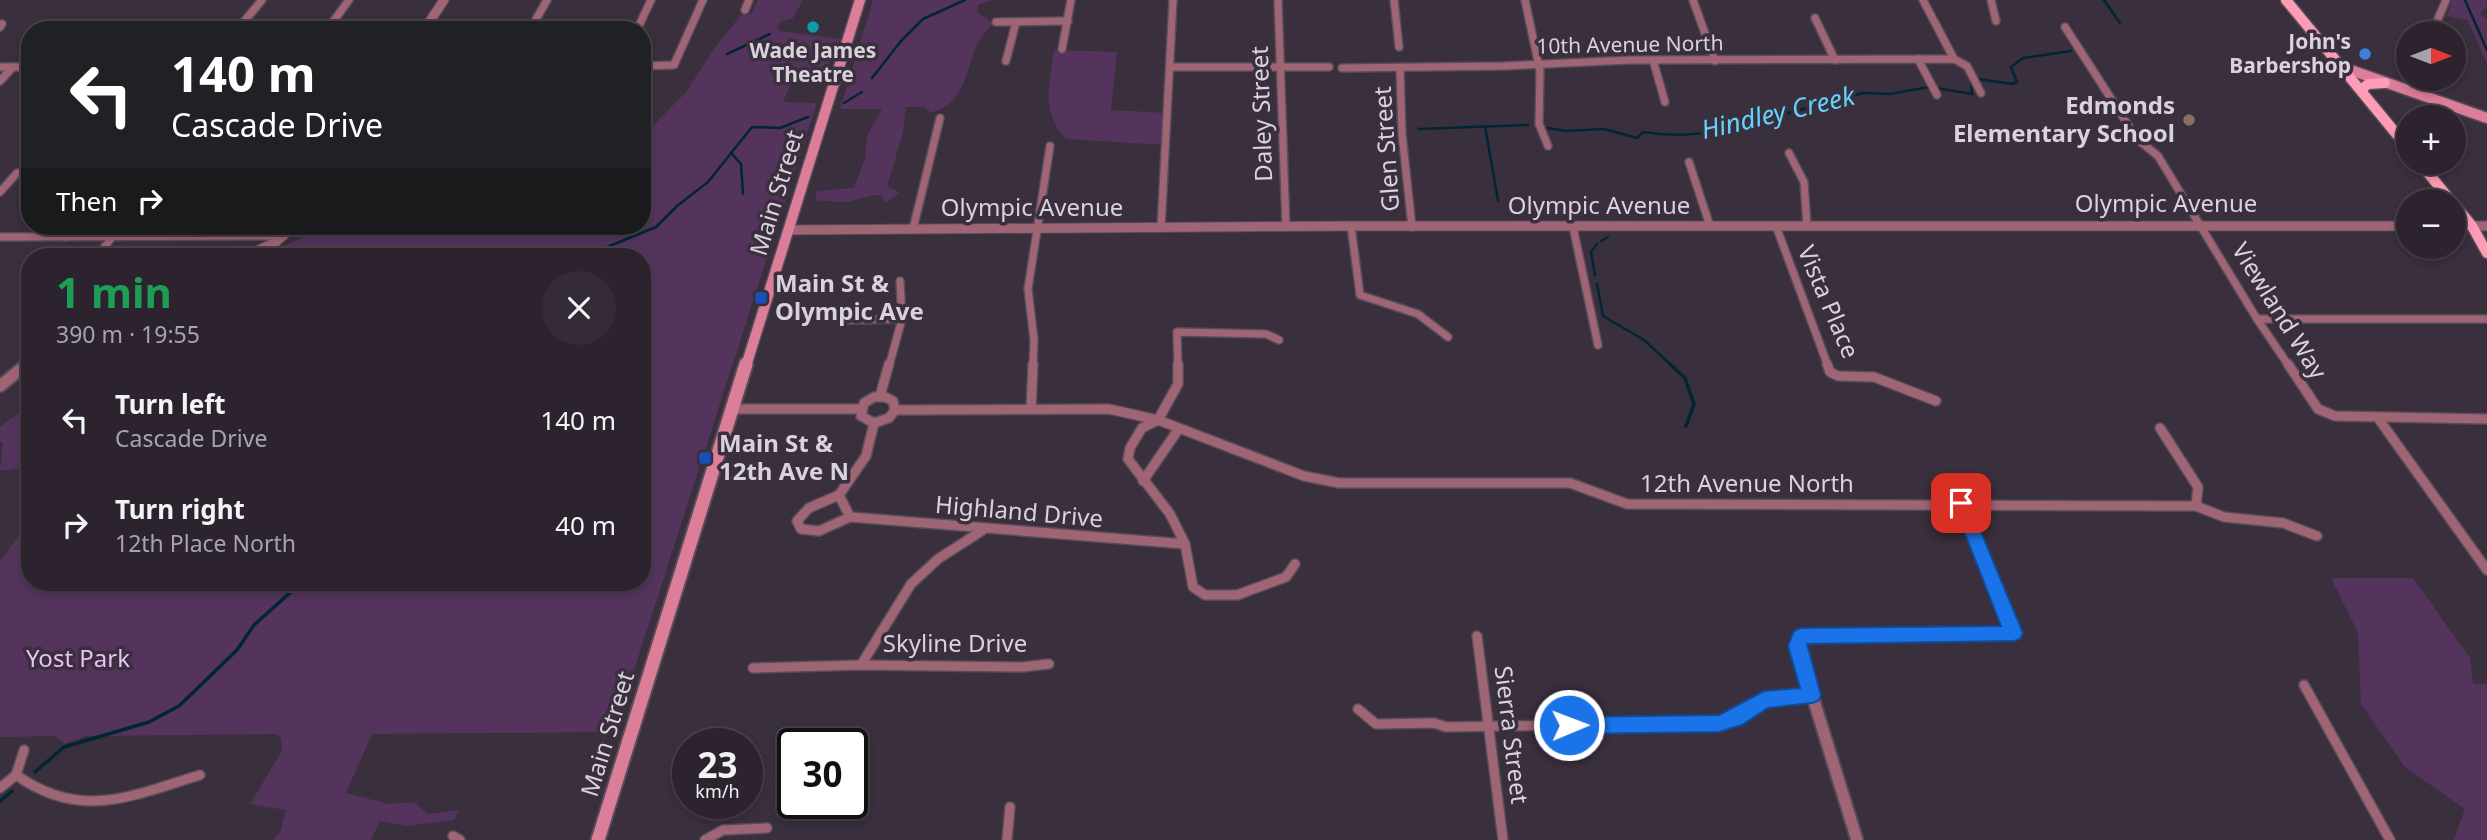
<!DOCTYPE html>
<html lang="en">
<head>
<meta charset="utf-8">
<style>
  body { margin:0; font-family:"Noto Sans",sans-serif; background:#342b36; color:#f1f3f6; height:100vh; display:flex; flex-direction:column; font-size:26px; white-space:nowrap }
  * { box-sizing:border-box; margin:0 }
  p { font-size:23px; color:#a6a4aa }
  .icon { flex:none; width:38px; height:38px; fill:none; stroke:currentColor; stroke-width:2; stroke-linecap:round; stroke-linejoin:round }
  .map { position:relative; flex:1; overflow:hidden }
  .side { position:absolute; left:21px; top:248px; width:630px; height:343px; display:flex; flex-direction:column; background:#2c232e; border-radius:28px; box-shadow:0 4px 10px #0003,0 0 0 2px #48404a }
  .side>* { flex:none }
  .guide { position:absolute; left:21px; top:21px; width:630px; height:214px; border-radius:28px; box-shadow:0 4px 10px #0003,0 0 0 2px #48404a; background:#202124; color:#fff; overflow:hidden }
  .needle { width:46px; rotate:90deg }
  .buttons { position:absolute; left:2396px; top:21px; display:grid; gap:14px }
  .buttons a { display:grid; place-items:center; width:70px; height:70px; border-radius:50%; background:#2c232e; box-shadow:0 4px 10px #0003,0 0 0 2px #48404a; font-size:35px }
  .speed { position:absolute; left:672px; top:728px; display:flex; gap:14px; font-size:35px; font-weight:700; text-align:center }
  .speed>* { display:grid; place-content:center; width:91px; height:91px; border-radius:50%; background:#2c232e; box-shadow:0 4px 10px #0003,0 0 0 2px #48404a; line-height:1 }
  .speed small { font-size:18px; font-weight:400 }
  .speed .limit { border:4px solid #111; border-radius:10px; background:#fff; color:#111 }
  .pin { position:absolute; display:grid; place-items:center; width:60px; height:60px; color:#fff; margin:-30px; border-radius:14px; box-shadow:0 4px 10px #0006 }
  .me { position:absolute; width:77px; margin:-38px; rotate:89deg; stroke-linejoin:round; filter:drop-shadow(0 0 5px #0008) }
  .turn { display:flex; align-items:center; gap:24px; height:147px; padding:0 35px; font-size:32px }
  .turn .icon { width:91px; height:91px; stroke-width:2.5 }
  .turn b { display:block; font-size:49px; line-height:60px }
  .then { display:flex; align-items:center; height:66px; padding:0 35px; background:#0003; gap:14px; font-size:26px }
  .round { display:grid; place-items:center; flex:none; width:74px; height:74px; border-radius:37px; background:#342b36 }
  .headline { display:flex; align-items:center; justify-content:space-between; height:119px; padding:0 35px }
  h1 { font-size:42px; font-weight:700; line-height:52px; color:#1e9e55 }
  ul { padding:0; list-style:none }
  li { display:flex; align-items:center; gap:21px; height:105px; padding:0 35px }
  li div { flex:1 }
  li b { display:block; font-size:26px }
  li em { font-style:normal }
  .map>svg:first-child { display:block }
  .green { fill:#54345d }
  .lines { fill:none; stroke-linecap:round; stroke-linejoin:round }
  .stream-far1 { stroke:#012633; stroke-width:2.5 }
  .stream { stroke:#012633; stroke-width:3.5 }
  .minor-far1-casing { stroke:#574c59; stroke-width:10 }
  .minor-casing { stroke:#574c59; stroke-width:12 }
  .tertiary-far1-casing { stroke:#574c59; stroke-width:11 }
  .tertiary-casing { stroke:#574c59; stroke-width:15 }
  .secondary-far1-casing { stroke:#574c59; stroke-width:13 }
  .secondary-casing { stroke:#574c59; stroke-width:17 }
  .primary-casing { stroke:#574c59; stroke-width:13 }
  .minor-far1 { stroke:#a06574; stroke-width:7 }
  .minor { stroke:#a06574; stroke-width:9 }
  .tertiary-far1 { stroke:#a06574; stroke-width:9 }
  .tertiary { stroke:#a06574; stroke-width:11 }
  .secondary-far1 { stroke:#dd7e98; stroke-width:10 }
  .secondary { stroke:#dd7e98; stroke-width:13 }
  .primary { stroke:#fe9cb6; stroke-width:10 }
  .route { fill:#1a73e8; stroke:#114b97; stroke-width:2 }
  .culture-dot { fill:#0f9aa8; stroke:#3a2f3d; stroke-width:2.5 }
  .shop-dot { fill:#3f7fe0; stroke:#3a2f3d; stroke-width:2.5 }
  .education-dot { fill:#8d6e63; stroke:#3a2f3d; stroke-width:2.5 }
  .transit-dot { fill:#1a4fb4; stroke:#3a2f3d; stroke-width:2.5 }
  .labels { text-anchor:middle; stroke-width:7; stroke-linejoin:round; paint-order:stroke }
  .far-poi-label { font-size:21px; font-weight:bold; fill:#d9d1db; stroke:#3a2f3d; text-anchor:end }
  .far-street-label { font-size:21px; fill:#d9d1db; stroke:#3a2f3d }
  .poi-label { font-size:24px; font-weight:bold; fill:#d9d1db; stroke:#3a2f3d; text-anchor:start }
  .street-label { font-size:24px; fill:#d9d1db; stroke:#3a2f3d }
  .park-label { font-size:24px; fill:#ebbff7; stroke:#3a2f3d }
  .water-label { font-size:26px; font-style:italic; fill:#63d2fd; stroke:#3a2f3d }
</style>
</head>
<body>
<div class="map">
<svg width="2487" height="840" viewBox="0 0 2487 840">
  <rect width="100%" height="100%" fill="#3a2f3d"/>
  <g class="green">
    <polygon points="758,0 803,0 793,18 782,21 777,27 780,31 840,39 825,73 795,73 783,102 815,103 816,106 614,732 372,734 346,793 389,804 414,802 428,814 459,810 454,820 407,826 380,821 371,840 273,840 280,832 286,810 250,804 282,751 281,738 276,734 85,736 65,744 55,736 0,737 0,562 30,519 30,583 642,583 642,257 261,257 327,226 373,226 371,232 453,231 457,226 642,226 642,137 686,92 717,45 741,15 751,14"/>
    <path d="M 873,0 L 992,0 L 978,5 L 977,12 L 993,24 C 961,51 977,98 932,113 L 924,107 L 906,107 L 903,133 L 887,186 L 900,193 L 885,203 L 881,195 C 868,195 858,200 845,202 C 835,203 826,199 815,201 L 817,191 L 854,188 L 865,158 L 867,136 L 882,109 L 840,109 Z"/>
    <polygon points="2452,0 2487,0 2487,6 2480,14 2487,19 2487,64 2468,20 2447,16"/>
    <path d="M 1054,50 L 1117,52 L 1111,110 L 1167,113 L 1166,145 L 1066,139 C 1040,111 1050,84 1054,50 Z"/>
    <polygon points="30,405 30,469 0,470 3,443 0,441 0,427"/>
    <polygon points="2331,578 2413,578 2470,658 2473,684 2487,684 2487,840 2454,840 2465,809 2405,767 2361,704 2358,633"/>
  </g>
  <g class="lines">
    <g class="stream-far1">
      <polyline points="2104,0 2120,23"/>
      <polyline points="2465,0 2487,50"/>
      <polyline points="727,54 770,34"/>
      <polyline points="872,78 901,41 923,19 965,0"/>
      <polyline points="1979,79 2012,84 2017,82 2011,67 2023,58 2071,51"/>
      <polyline points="1937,88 1972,94 1971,81"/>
      <polyline points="844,103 862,92"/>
      <polyline points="1485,126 1498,201"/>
      <path d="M 1548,128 L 1567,131 L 1604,129 L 1637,138 L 1643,132 C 1680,138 1713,133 1750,125 L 1751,118 L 1770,118 L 1863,93 L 1890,94 L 1929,87"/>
      <polyline points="1419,129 1528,125"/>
      <polyline points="731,153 741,164 743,194"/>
      <polyline points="1601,241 1608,237"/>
      <polyline points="603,257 607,247 656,227 677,206 708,182 752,127 780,128 808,117"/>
      <polyline points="1595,275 1591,252 1597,244"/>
      <polyline points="1597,284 1603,316 1644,340 1672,366"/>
    </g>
    <g class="stream">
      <polyline points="1670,364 1685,378 1694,404 1686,426"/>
      <polyline points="35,772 64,747 149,722 179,706 237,650 254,625 301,583"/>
      <polyline points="0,801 12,791"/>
    </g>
    <defs>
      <g id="minor-far1">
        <polyline points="1278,0 1286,227"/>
        <polyline points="1394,0 1399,47"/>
        <polyline points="1525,0 1540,71 1539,124 1548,146"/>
        <polyline points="1693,0 1715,61"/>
        <polyline points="1923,0 1954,59"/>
        <polyline points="1991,0 1996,21"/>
        <polyline points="745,10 749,0"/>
        <polyline points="1815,18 1835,60"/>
        <polyline points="996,22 1068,21"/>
        <polyline points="142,26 239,27"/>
        <polyline points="0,27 2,24"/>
        <polyline points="2065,27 2137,139 2158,156 2257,319 2289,366"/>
        <polyline points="237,30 262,0"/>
        <polyline points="327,30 349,0"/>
        <polyline points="530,30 547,0"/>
        <polyline points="637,30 651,0"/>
        <polyline points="2432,33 2446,0"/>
        <polyline points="1062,49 1071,0"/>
        <polyline points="1918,59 1937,95"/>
        <polyline points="1653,60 1665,102"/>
        <polyline points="1006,61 1016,22"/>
        <polyline points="642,66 674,65 703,0"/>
        <polyline points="0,67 30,67"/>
        <polyline points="1170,67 1329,67"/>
        <polyline points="1342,68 1503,66 1630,60 1954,59 1967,66 1981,93"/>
        <polyline points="1400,68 1402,134 1412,227"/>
        <polyline points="0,81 13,67"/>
        <polyline points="1789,153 1804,182 1807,226"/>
        <polyline points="1689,162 1710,226"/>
        <polyline points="0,192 17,173"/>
        <polyline points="1351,226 1360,295 1418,314 1448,337"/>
        <polyline points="1776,226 1828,366"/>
        <polyline points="1573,227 1598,345"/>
        <polyline points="1161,228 1173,0"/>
        <polyline points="913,229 940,118"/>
        <polyline points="159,236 166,226"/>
        <polyline points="0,237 284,236"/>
        <polyline points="66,237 76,226"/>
        <polyline points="97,257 112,237"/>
        <polyline points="2257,319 2487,319"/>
        <polyline points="848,320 902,319"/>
        <polyline points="889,366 902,319 900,281"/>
        <polyline points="1033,366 1034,340 1028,289 1050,146"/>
        <polyline points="1178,366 1177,332 1266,334 1279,340"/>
      </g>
      <g id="minor">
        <polyline points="1178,364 1178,384 1158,420 1142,428 1130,448 1128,459 1170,514 1185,544 1193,587 1205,595 1237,595 1286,577 1295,564"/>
        <polyline points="1827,364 1830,372 1838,376 1874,377 1936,401"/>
        <polyline points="2288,364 2318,409 2335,416 2487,419"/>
        <polyline points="880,396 889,364"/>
        <polygon points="874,397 885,397 893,401 895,410 889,418 874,423 861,416 864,403"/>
        <polyline points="733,409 861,409"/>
        <polyline points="1031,409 1033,364"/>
        <polyline points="895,410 1109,409 1158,420 1304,476 1339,483 1570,483 1627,504 2196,506 2224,517 2283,523 2317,536"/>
        <polyline points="2378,418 2487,570"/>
        <polyline points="2160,428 2198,487 2196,506"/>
        <polyline points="1143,481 1178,430"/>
        <polyline points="839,495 809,508 797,521 801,529 819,531 850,517"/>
        <polyline points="850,517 1185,544"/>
        <polyline points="850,517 839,495 866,456 874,423"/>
        <polyline points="1477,636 1503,840"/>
        <polyline points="861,665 911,584 938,559 983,530"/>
        <polyline points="753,668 861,665 1022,667 1049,664"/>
        <polyline points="2304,685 2390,840"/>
        <polyline points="1358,709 1376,724 1434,723 1446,727 1719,723 1735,719 1764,700 1812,695"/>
        <path d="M 16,775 C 81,821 131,796 200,775"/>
        <polyline points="16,775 24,750"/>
        <polyline points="0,788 16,775"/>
        <polyline points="453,836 460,840"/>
        <polyline points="705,840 723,830 767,828"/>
        <polyline points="1007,840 1010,807"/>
      </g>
      <g id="tertiary-far1">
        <polyline points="424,30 444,0"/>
        <polyline points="2454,226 2487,226"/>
        <polyline points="789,230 1351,226 2408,226"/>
        <polyline points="244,257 276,242 294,226"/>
        <polyline points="25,366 30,362"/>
      </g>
      <g id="tertiary">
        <polyline points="0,386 27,364"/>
        <polyline points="1857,840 1797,646 1800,636 2014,633 1961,503"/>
      </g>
      <g id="secondary-far1">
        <polyline points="2342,67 2487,118"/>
        <polyline points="746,366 860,0"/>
      </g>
      <polyline id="secondary" points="598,840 746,364"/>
      <g id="primary">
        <polyline points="2286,0 2408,148"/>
        <polyline points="2361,90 2368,84 2385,83"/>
        <polyline points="2420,163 2451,201"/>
        <polyline points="2454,204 2472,226 2487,253"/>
      </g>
    </defs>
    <use href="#minor-far1" class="minor-far1-casing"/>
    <use href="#minor" class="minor-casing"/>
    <use href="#tertiary-far1" class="tertiary-far1-casing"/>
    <use href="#tertiary" class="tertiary-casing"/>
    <use href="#secondary-far1" class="secondary-far1-casing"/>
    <use href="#secondary" class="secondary-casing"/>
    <use href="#primary" class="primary-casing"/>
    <use href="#minor-far1" class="minor-far1"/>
    <use href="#minor" class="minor"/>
    <use href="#tertiary-far1" class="tertiary-far1"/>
    <use href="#tertiary" class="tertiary"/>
    <use href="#secondary-far1" class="secondary-far1"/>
    <use href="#secondary" class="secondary"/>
    <use href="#primary" class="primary"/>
  </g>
  <polygon class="route" points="1961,497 1967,499 1969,503 2023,633 2020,639 2014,641 1807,644 1821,695 1818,701 1812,703 1768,708 1742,725 1719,732 1569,734 1562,731 1559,725 1562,719 1569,717 1719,715 1764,691 1800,688 1788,646 1794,631 1800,628 2001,626 1953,503 1955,499"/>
  <circle class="culture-dot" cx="813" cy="27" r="7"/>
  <circle class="shop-dot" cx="2365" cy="54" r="7"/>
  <circle class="education-dot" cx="2189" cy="120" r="7"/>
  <g class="transit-dot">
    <rect x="754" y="291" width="14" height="14" rx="3.5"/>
    <rect x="698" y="451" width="14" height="14" rx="3.5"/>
  </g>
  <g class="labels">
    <g class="far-poi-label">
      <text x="2351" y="49">John's<tspan x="2351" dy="24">Barbershop</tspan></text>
      <text x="813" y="58" text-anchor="middle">Wade James<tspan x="813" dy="24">Theatre</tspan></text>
    </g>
    <g class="far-street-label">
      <text transform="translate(1630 45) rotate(-1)" y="7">10th Avenue North</text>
    </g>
    <g class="poi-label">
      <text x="2175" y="114" text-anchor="end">Edmonds<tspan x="2175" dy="28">Elementary School</tspan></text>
      <text x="775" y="292">Main St &amp;<tspan x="775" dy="28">Olympic Ave</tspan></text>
      <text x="719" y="452">Main St &amp;<tspan x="719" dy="28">12th Ave N</tspan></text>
    </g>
    <g class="street-label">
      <text transform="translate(1262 114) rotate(-92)" y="8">Daley Street</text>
      <text transform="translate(1387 149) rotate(-94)" y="8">Glen Street</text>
      <text transform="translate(777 193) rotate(-73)" y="8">Main Street</text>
      <text x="2166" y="212">Olympic Avenue</text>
      <text x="1599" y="214">Olympic Avenue</text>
      <text x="1032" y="216">Olympic Avenue</text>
      <text transform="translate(1828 302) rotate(67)" y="8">Vista Place</text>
      <text transform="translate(2279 311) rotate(58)" y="8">Viewland Way</text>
      <text x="1747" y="492">12th Avenue North</text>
      <text transform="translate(1019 512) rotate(5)" y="8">Highland Drive</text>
      <text x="955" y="652">Skyline Drive</text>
      <text transform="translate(608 734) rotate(-73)" y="8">Main Street</text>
      <text transform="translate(1511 735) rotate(83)" y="8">Sierra Street</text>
    </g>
    <g class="park-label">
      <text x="78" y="667">Yost Park</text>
    </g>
    <g class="water-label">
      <text transform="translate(1778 113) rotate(-13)" y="9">Hindley Creek</text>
    </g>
  </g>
</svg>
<div class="buttons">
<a><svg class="needle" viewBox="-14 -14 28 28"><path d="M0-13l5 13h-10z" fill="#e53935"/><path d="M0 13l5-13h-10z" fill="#a6a4aa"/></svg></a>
<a>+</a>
<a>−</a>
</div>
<div class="speed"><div>23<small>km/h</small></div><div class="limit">30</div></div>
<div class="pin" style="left:1961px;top:503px;background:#d93025"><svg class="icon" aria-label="arrive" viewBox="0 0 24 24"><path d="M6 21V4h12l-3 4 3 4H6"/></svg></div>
<svg class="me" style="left:1569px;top:725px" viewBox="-20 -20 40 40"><circle r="17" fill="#1a73e8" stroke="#fff" stroke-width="3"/><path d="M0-11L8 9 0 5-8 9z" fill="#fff"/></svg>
<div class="guide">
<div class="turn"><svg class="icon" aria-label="left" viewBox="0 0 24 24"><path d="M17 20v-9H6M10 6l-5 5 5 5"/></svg><div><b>140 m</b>Cascade Drive</div></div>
<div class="then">Then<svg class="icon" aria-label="right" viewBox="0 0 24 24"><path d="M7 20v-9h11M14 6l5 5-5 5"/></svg></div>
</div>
<section class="side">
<div class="headline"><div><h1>1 min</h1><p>390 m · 19:55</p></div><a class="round"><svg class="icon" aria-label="close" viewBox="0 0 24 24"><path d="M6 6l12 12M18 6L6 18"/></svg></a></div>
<ul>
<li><svg class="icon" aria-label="left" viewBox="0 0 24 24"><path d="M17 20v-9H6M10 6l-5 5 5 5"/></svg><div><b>Turn left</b><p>Cascade Drive</p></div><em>140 m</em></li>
<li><svg class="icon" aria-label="right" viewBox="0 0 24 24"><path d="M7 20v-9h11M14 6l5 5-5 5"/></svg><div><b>Turn right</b><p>12th Place North</p></div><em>40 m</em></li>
</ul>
</section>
</div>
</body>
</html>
